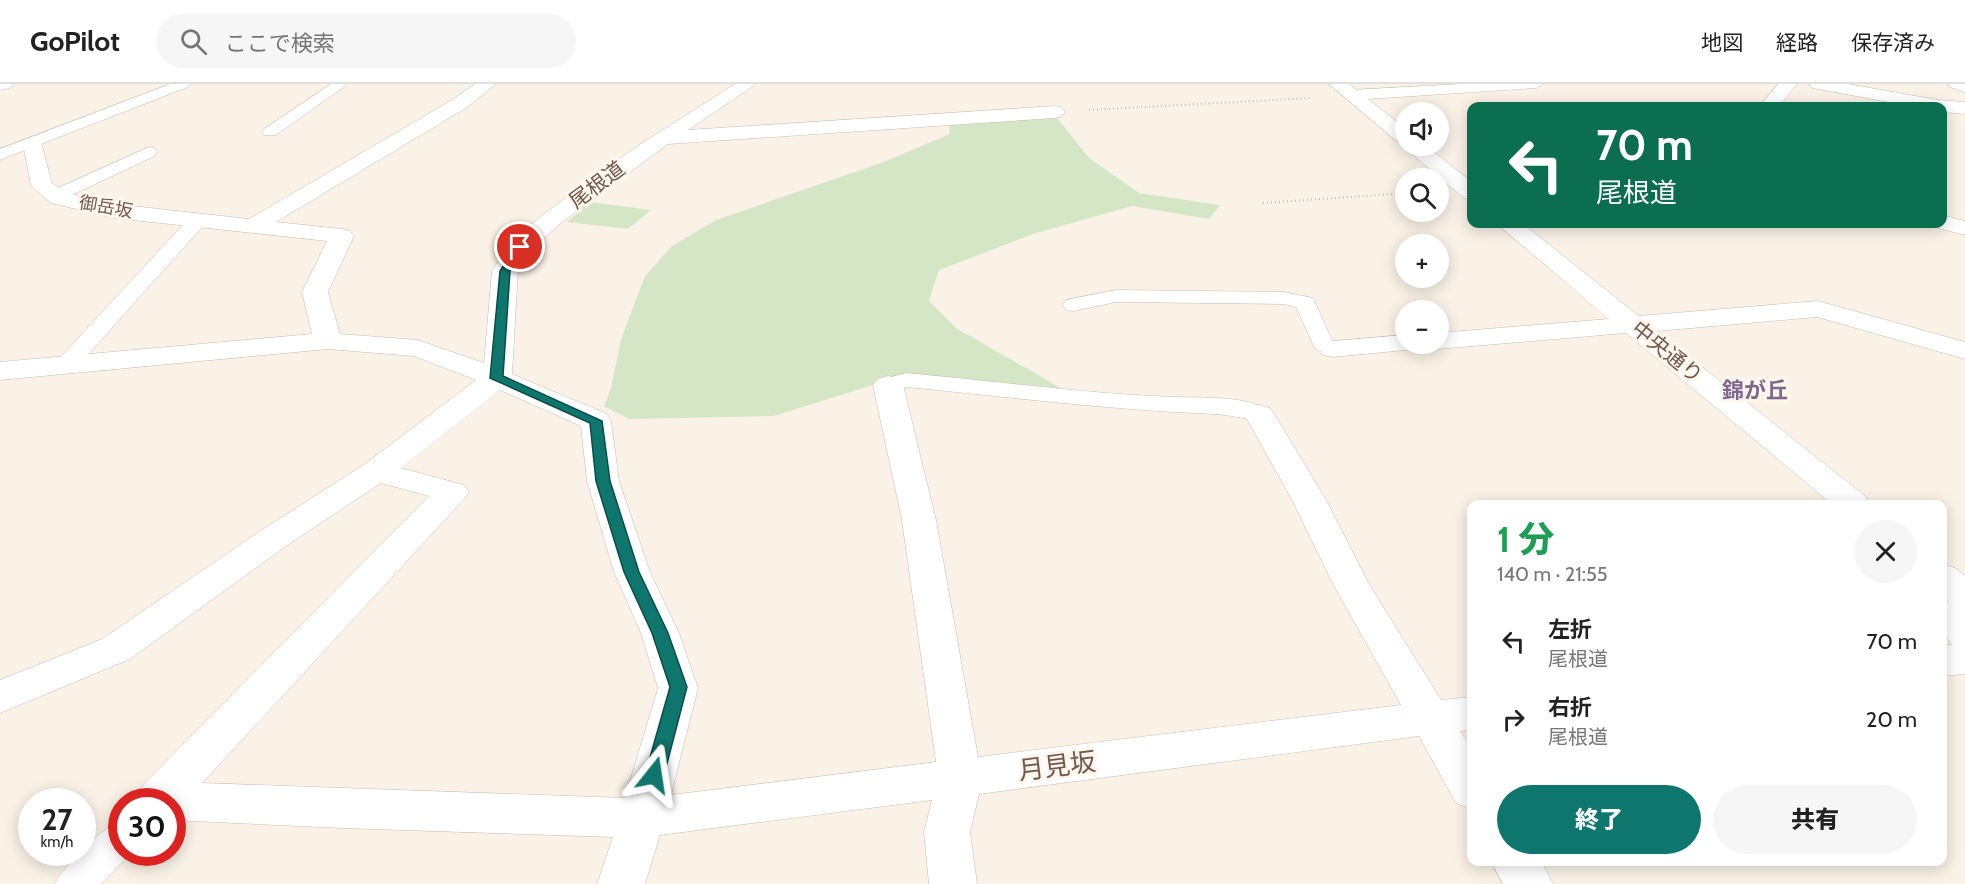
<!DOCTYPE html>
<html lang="ja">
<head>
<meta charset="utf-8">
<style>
  body { margin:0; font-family:Cabin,"Noto Sans JP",sans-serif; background:#f6f6f6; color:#222; height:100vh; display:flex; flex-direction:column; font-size:22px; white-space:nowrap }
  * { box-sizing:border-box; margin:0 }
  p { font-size:20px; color:#767676 }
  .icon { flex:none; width:33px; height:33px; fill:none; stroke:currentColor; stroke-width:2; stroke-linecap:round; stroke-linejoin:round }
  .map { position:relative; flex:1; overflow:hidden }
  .sheet { position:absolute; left:1467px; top:416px; width:480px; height:366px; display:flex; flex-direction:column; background:#fff; border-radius:12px; box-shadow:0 3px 15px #0003 }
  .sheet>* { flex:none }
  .top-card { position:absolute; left:1467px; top:18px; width:480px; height:126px; border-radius:12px; box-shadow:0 3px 15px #0003; background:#0b6e4f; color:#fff; overflow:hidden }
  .tools { position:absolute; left:1395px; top:18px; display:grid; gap:12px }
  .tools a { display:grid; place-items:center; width:54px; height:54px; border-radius:50%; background:#fff; box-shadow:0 3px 15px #0003; font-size:30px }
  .speed { position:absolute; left:18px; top:704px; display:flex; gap:12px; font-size:30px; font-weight:700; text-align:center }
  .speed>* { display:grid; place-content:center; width:78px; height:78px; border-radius:50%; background:#fff; box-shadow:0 3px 15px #0003; line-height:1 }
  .speed small { font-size:15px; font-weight:400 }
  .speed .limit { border:9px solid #d22; background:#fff; color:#111 }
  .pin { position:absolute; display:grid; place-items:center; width:51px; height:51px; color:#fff; margin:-26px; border:3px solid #fff; border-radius:50%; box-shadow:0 2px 6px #0007 }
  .me { position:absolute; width:66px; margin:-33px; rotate:15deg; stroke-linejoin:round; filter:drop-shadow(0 0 4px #0008) }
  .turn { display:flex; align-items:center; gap:21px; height:126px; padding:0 30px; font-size:27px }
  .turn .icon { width:78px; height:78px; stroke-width:2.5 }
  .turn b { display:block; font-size:42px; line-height:51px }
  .round { display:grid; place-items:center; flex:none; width:63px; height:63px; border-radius:32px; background:#f6f6f6 }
  .overview { display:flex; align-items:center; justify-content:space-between; height:102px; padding:0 30px }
  h1 { font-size:36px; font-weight:800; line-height:45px; color:#1e9e55 }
  .primary-button { display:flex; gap:12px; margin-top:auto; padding:12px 30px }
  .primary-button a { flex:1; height:69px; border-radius:36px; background:#0f766e; color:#fff; font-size:24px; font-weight:800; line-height:69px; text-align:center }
  .primary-button a+a { background:#f6f6f6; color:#222 }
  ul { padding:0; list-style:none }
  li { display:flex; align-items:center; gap:18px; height:78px; padding:0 30px }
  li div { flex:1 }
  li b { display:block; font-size:22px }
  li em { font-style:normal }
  header { display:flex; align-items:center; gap:36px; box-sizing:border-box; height:84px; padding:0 30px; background:#fff; border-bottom:2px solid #e0e0e0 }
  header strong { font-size:28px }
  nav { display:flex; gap:33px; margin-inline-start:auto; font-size:21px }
  .search { width:420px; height:54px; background:#f6f6f6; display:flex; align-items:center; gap:15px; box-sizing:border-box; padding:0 21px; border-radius:33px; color:#767676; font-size:22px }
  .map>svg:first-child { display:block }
  .green { fill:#d5e6c7 }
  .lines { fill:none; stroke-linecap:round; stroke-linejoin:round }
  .service-casing { stroke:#cbbaae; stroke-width:1 }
  .minor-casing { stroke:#cbbaae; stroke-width:1 }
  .path { stroke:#d2b5a5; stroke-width:2; stroke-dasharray:1 3; stroke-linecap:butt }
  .service { fill:#fff; fill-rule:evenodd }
  .minor { fill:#fff; fill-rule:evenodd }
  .route { fill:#0f766e; stroke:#0a4d48; stroke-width:1.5 }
  .labels { text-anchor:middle; stroke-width:6; stroke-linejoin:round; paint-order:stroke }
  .far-street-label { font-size:18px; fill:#71594e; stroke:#fdf6ed }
  .street-label { font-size:21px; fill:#71594e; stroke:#fdf6ed }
  .neighbourhood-label { font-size:22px; font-weight:bold; fill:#7f668d; stroke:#fdf6ed }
  .near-street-label { font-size:26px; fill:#71594e; stroke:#fdf6ed }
</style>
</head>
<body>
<header>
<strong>GoPilot</strong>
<div class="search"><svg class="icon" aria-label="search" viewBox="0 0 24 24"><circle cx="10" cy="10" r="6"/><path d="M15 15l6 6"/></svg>ここで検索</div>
<nav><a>地図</a><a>経路</a><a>保存済み</a></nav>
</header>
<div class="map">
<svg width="1965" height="800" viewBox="0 0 1965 800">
  <rect width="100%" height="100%" fill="#faf2e7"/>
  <g class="green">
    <polygon points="1057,34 1089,74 1139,109 1220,121 1209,135 1132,122 1033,150 939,186 929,217 956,244 1066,307 901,292 774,332 629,335 604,322 611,304 621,255 645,192 672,162 716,136 881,79 950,50 949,40"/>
    <polygon points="590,118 651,126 628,145 567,138"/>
  </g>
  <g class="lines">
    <defs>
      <g id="service">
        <polygon points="170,0 190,0 188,3 0,76 0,65"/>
        <polygon points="331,0 348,0 276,51 264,51 262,48 264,45"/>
        <polygon points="1461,0 1543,0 1536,4 1352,16 1344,11 1352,6"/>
        <polygon points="1948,0 1965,0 1965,8 1950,3"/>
        <polygon points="149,63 155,64 157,68 155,72 61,116 49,116 46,112 49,108"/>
        <polygon points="198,130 205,132 207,136 205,140 75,285 67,287 59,285 55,280 59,275 191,132"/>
        <polygon points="1116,206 1284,208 1313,214 1332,256 1341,260 1344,265 1341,270 1333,272 1315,265 1296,223 1284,220 1116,218 1074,227 1066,226 1063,221 1066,216"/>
        <path d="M 906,289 C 995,297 1085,310 1175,313 C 1197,314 1258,311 1271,330 L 1268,335 C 1254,339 1231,330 1214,330 C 1111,326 1009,313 907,303 L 888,308 L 880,306 L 876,301 L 880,296 Z"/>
        <path d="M 122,737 L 122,768 L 132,768 L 101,800 L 55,800 C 65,780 101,744 122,737 Z"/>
      </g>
      <g id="minor">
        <polygon points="0,0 13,0 10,4 0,6"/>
        <path d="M 475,0 L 496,0 L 466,24 L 276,138 L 342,145 L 350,147 L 354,152 L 328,208 L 340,250 L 418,256 L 484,279 L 492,187 L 511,158 L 545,129 L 636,63 L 735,0 L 756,0 L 688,46 L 1055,22 L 1062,24 L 1065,28 L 1062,32 L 1055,34 L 668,60 L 561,139 L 529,167 L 518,187 L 512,290 L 607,330 L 611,337 L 619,397 L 650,488 L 679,549 L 698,604 L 671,711 L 936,678 L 902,436 L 873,301 L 878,295 L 888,292 L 898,295 L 903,301 L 936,436 L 978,673 L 1401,621 L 1334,502 L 1291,414 L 1244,330 L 1248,324 L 1259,321 L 1270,324 L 1274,330 L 1325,414 L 1369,500 L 1441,616 L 1472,613 L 1472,646 L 1460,647 L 1472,666 L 1472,725 L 1456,719 L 1419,652 L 979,710 L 970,748 L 977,800 L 929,800 L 924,748 L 932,716 L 660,751 L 645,800 L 597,800 L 613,753 L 341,744 L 172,736 L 172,717 L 136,717 L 142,702 L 429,412 L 381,399 L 286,462 L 130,575 L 0,629 L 0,596 L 102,555 L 262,446 L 365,380 L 476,296 L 414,272 L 328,265 L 0,296 L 0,278 L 312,250 L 302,208 L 327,157 L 114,134 L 51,119 L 31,102 L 23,59 L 26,55 L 40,55 L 52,99 L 67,109 L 114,120 L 249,135 L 452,16 ZM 500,306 L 581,342 L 587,397 L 614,488 L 641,549 L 658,604 L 625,714 L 202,699 L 464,415 L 469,408 L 464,401 L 401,384 Z"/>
        <polygon points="1329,0 1349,0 1406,45 1406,62 1426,62 1472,98 1472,116 1464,114 1407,66 1405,61 1399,59"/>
        <polygon points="1778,0 1797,0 1779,22 1760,22"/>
        <polygon points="1809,0 1848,0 1938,16 1965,18 1965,30 1942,28 1942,22 1910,22 1818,5 1812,4"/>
        <polygon points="1942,131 1965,137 1965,151 1934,143 1931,140 1942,140"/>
        <polygon points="1497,140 1523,140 1639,232 1818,217 1965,258 1965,275 1817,233 1657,247 1865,412 1870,420 1832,420 1626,249 1438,265 1428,263 1426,260 1438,260 1438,249 1609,235"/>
        <polygon points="1406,251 1406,260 1420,260 1416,265 1333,273 1323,271 1319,265 1323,259 1333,257"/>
        <path d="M 1942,480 L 1955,484 L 1965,492 L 1965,590 L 1942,592 L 1942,562 L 1952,561 C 1941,547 1939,533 1948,517 L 1942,513 Z"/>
        <polygon points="1491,777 1541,777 1553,800 1503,800"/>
      </g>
    </defs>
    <use href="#service" class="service-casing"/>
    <use href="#minor" class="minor-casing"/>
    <g class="path">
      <polyline points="1089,26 1310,14"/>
      <polyline points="1263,119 1406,109"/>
    </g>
    <use href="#service" class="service"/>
    <use href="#minor" class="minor"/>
  </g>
  <polygon class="route" points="517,161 525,163 510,187 503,292 602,337 610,397 639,488 668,549 687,603 664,691 661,696 654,698 648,696 645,691 670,603 652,549 624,488 596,397 590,339 490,294 500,187"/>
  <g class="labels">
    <g class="far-street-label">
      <text transform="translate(106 123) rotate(10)" y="6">御岳坂</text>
    </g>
    <g class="street-label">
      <text transform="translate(597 101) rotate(-37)" y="7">尾根道</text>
      <text transform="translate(1667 268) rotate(39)" y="7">中央通り</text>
    </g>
    <g class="neighbourhood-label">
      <text x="1755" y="314">錦が丘</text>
    </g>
    <g class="near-street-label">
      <text transform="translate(1057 682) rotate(-7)" y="9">月見坂</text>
    </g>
  </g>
</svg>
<div class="tools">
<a><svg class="icon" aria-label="sound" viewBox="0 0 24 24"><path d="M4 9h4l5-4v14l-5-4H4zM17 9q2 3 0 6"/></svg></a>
<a><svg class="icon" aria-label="search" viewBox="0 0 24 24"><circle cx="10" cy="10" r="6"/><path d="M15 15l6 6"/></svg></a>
<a>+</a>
<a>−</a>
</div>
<div class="speed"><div>27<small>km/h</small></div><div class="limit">30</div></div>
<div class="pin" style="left:520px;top:163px;background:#d93025"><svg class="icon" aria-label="arrive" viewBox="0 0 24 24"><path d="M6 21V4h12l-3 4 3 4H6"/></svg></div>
<svg class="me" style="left:654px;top:691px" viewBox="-20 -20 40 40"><path d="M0-17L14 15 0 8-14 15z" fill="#0f766e" stroke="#fff" stroke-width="4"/></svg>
<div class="top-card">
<div class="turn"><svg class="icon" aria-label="left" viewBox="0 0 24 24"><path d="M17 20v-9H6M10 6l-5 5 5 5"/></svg><div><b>70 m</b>尾根道</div></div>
</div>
<section class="sheet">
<div class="overview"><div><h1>1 分</h1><p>140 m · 21:55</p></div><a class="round"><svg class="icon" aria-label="close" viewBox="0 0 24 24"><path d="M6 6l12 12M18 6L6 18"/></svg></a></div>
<ul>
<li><svg class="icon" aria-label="left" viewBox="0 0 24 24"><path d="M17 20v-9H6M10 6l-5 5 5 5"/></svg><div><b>左折</b><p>尾根道</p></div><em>70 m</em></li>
<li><svg class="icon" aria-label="right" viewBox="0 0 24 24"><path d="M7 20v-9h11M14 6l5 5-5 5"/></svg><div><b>右折</b><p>尾根道</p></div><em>20 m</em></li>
</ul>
<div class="primary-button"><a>終了</a><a>共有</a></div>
</section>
</div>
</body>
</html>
